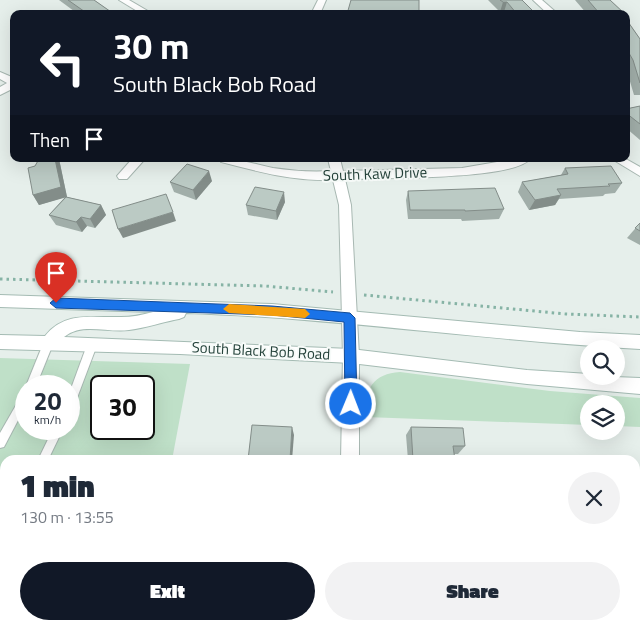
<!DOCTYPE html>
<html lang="en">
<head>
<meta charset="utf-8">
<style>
  body { margin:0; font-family:"Titillium Web",sans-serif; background:#f2f2f3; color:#1f2937; height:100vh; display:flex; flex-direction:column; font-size:19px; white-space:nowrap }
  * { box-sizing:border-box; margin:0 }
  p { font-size:16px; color:#747a83 }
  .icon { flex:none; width:28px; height:28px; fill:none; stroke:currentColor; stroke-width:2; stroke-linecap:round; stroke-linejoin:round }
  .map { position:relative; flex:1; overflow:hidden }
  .details { position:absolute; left:0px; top:455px; width:640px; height:175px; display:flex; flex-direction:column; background:#fff; border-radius:15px 15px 0 0; box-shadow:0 5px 20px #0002 }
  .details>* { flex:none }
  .guide { position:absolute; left:10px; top:10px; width:620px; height:152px; border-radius:10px; box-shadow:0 5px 20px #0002; background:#111827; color:#fff; overflow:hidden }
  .controls { position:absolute; left:580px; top:340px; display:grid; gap:10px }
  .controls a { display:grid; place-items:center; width:45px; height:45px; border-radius:50%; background:#fff; box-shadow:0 5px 20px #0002; font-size:25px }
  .speed { position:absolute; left:15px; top:375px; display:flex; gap:10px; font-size:25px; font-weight:700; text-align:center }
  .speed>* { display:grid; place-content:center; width:65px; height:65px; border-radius:50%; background:#fff; box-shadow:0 5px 20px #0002; line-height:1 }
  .speed small { font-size:12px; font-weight:400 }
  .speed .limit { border:2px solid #111; border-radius:8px; background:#fff; color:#111 }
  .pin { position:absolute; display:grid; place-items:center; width:42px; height:42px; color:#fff; margin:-51px -21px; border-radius:50% 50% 50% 0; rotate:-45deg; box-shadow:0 0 5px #0007 }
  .pin .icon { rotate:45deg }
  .me { position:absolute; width:55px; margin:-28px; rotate:1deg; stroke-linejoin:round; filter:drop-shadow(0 0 4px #0008) }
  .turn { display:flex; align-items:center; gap:18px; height:105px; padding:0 20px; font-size:22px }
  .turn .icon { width:65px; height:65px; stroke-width:2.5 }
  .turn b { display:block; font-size:35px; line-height:42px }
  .then { display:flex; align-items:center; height:48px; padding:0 20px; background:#0003; gap:10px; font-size:19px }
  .round { display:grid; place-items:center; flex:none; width:52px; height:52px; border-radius:26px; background:#f2f2f3 }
  .overview { display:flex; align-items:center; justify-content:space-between; height:85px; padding:0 20px }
  h1 { font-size:30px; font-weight:800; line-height:38px }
  .primary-button { display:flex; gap:10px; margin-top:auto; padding:10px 20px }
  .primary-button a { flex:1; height:58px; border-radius:30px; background:#111827; color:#fff; font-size:20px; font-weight:800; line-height:58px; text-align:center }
  .primary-button a+a { background:#f2f2f3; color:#1f2937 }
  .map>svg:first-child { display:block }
  .green { fill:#bfe0c8; fill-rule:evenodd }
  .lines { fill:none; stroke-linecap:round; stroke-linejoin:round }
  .lane-casing { stroke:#a8b8b2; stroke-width:2 }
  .street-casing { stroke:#a8b8b2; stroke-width:2 }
  .secondary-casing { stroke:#a4bbb3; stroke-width:2 }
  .path { stroke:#86b3a5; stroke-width:3; stroke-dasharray:2.5 4; stroke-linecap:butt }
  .lane { fill:#fff; fill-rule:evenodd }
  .street { fill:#fff; fill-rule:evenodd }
  .secondary { fill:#fff; fill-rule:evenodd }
  .wall { fill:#a1aea9 }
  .shaded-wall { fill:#838d89 }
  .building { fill:#bbcac4; stroke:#838d89 }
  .route { fill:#1a73e8; stroke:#114b97 }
  .slow { fill:#f59e0b }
  .labels { text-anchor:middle; stroke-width:4; stroke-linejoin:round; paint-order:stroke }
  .street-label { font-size:15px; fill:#24423a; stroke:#f7fbf9 }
</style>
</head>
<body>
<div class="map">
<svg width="640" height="630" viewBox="0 0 640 630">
  <rect width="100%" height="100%" fill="#e6efeb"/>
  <g class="green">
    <path d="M 0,358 L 190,364 L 172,460 L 5,460 L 5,625 L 140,625 L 139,630 L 0,630 ZM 26,386 L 69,386 L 69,429 L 26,429 ZM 101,386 L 144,386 L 144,429 L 101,429 Z"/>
    <path d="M 400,372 L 550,391 L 640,398 L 640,427 L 616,426 L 616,404 L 589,404 L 589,425 L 365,417 C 364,390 372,374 400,372 Z"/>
  </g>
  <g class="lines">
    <defs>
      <g id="lane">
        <polygon points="48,340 51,341 53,344 36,386 26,386 43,344 45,341"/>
        <polygon points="92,341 95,342 97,345 74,406 72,409 69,411 69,394 87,345 89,342"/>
        <polygon points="26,392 26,405 4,447 0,448 0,433 23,393"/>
        <polygon points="53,429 63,429 48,460 38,460"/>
        <polygon points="5,509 5,525 0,528 0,513"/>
      </g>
      <g id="street">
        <polygon points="119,0 129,0 153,14 142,14"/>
        <polygon points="318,0 326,0 320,14 311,14"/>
        <polygon points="533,0 542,0 558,14 548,14"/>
        <polygon points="0,72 14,78 14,88 0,95 0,87 7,83 0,79"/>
        <polygon points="132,159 145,159 127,179 119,179 117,176"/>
        <path d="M 219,159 C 238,158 254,164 273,168 C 292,171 312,172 331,171 L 328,159 L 340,159 L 343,171 L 462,168 L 514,159 L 530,159 C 514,180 376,178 345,179 L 351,205 L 359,356 L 359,460 L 341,460 L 343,356 L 339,205 L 333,180 C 293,181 259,172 221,162 Z"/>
        <polygon points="612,159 626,159 640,167 640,176"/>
        <rect x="337" y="625" width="22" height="5"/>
      </g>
      <path id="secondary" d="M 0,295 L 272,304 L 580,332 L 640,335 L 640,349 C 488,341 338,318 186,313 L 184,317 L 179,319 C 162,322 146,328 129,330 C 107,333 82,322 64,337 L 351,349 L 527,370 L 589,374 L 589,376 L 640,378 L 640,394 L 527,384 L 351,363 L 180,354 L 0,349 L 0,335 L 45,336 C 65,311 92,318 121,317 C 132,317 142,315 153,312 L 0,307 Z"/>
    </defs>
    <use href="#lane" class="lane-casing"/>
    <use href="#street" class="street-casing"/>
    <use href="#secondary" class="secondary-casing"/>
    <g class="path">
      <polyline points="0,279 265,286 333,292"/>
      <polyline points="364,295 566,314 640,317"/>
    </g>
    <use href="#lane" class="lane"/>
    <use href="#street" class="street"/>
    <use href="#secondary" class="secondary"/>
  </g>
  <g class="wall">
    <polygon points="59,0 94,0 114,14 78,14"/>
    <polygon points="488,0 522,0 536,14 506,14 504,12 500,12"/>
    <polygon points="575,0 610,0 625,14 587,14"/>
    <polygon points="626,15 628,17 627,20 640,39 640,95 634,95 626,68"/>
    <polygon points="640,106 640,140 626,128 626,109"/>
    <polygon points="39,159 59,159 67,197 101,205 106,215 95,228 87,226 82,232 56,225 49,215 65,197 39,205 33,195 35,166"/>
    <polygon points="565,168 622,183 615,193 605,194 603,196 559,199 555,205 529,210 518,192 522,182 561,175"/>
    <polygon points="212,181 196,200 174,192 170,182"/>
    <polygon points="408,191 504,209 499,219 462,221 461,219 408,219 406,200"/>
    <polygon points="285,202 277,220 248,215 246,205"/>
    <polygon points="640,223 640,245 627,238"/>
    <polygon points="411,427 465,446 458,454 454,454 455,460 408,460 406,435"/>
    <polygon points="640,487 640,511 635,504 635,490"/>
    <polygon points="640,538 640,630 634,630 616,625 635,625"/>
  </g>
  <g class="shaded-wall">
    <polygon points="503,2 507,2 504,12 500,12"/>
    <polygon points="55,159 59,159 67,197 39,205 33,195"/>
    <polygon points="209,171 212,181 196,200 193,190"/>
    <polygon points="284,192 285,202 277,220 276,211"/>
    <polygon points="561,195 555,205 529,210 535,200"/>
    <polygon points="101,205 106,215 95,228 90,219"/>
    <polygon points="173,212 176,221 123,238 118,229"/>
    <polygon points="81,217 87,226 82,232 76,222"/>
    <polygon points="292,427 294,435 292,460 290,460"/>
  </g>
  <g class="building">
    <polygon points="68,0 94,0 114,14 88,14"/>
    <polygon points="351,0 419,0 419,14 347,14"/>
    <polygon points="500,0 522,0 536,14 517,14 507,2 503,2"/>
    <polygon points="588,0 610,0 625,14 600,14"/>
    <polygon points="626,19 640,39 640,83 633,60 626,48"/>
    <polygon points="640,106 640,124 626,113 626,109"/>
    <polygon points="39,159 55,159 61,187 33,195 28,168 35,166"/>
    <polygon points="187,164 209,171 193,190 170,182"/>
    <polygon points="611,166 622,183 608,184 610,186 557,189 561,195 535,200 522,182 568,174 565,168"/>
    <polygon points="255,187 284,192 276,211 246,205"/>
    <polygon points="495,188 504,209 465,211 465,210 410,210 408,191"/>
    <polygon points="166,194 173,212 118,229 112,210"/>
    <polygon points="66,197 101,205 90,219 81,217 76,222 49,215"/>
    <polygon points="640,223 640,231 635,228"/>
    <polygon points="252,425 292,427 290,460 248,460"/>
    <polygon points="411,427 463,428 465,446 453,446 455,460 413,460"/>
    <polygon points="635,537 640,538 640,628 631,626 631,625 635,625"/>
  </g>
  <polygon class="route" points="56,298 272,306 350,313 355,318 357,404 356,408 351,410 346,408 345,404 344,322 272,315 56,308 50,303"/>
  <polygon class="slow" points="229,304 305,309 310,314 305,318 229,313 223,309"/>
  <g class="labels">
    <g class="street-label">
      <text transform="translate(375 174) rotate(-2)" y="5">South Kaw Drive</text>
      <text transform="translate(261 351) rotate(3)" y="5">South Black Bob Road</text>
    </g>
  </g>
</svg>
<div class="controls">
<a><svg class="icon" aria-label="search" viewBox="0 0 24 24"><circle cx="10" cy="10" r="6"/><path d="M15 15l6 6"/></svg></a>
<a><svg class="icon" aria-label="layers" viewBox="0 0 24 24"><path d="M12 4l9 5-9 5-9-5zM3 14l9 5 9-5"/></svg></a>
</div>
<div class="speed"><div>20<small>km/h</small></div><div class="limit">30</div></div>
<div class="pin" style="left:56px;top:303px;background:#d93025"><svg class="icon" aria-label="arrive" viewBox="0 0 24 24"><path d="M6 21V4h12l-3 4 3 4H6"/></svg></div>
<svg class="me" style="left:351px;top:404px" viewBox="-20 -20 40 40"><circle r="17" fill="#1a73e8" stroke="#fff" stroke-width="3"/><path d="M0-11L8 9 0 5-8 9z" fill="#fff"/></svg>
<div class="guide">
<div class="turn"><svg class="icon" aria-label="left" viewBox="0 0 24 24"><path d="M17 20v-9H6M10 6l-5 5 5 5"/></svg><div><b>30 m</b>South Black Bob Road</div></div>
<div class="then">Then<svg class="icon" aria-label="arrive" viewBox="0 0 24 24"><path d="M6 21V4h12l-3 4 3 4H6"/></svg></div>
</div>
<section class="details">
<div class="overview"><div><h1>1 min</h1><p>130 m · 13:55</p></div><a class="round"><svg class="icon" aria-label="close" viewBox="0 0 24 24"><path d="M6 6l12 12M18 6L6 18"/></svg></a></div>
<div class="primary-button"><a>Exit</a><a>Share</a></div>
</section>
</div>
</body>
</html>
